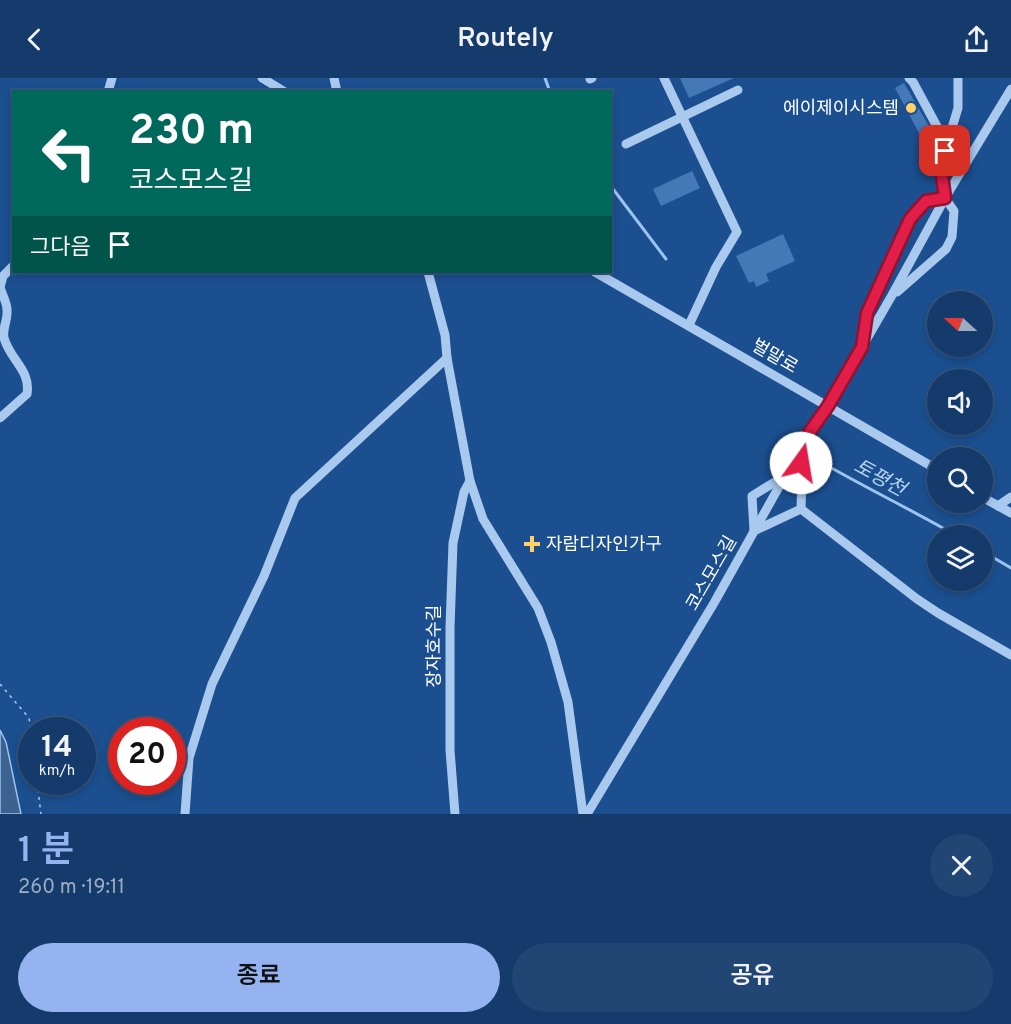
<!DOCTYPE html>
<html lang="ko">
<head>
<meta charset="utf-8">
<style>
  body { margin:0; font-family:Overpass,"Noto Sans KR",sans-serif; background:#214673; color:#f1f3f6; height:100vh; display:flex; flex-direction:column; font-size:22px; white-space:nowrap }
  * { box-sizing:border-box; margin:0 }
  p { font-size:20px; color:#9dadc1 }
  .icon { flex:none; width:33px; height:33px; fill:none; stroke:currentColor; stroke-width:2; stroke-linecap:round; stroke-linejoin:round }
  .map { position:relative; height:736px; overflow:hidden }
  .side { display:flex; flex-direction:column; background:#143b6b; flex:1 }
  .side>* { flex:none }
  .banner { position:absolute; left:12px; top:12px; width:600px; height:183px; border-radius:0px; box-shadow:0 3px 9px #0003,0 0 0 2px #33557e; background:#00695c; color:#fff; overflow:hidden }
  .needle { width:39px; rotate:291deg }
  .tools { position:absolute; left:927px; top:213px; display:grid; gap:12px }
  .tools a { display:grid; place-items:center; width:66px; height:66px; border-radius:50%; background:#143b6b; box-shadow:0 3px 9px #0003,0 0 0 2px #33557e; font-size:30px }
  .speed { position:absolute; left:18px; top:639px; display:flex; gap:12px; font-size:30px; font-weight:700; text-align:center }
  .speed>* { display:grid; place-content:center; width:78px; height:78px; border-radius:50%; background:#143b6b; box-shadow:0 3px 9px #0003,0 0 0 2px #33557e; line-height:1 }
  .speed small { font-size:15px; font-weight:400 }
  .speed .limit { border:9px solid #d22; background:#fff; color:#111 }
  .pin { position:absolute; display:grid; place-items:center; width:51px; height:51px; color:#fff; margin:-26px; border-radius:12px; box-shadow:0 3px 9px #0006 }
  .me { position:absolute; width:66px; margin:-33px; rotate:13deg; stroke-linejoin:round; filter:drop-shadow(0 0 4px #0008) }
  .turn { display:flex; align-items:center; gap:21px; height:126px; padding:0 18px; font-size:27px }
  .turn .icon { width:78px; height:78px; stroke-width:2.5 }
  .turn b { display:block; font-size:42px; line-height:51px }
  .then { display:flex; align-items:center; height:57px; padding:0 18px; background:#0003; gap:12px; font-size:22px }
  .round { display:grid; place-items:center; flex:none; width:63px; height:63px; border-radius:32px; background:#214673 }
  .overview { display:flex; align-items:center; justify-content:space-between; height:102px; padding:0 18px }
  h1 { font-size:36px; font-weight:600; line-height:45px; color:#95b2f1 }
  .cta { display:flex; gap:12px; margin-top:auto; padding:12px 18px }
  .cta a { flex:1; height:69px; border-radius:36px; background:#95b2f1; color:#111; font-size:24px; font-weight:600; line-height:69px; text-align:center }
  .cta a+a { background:#214673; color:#f1f3f6 }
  header { display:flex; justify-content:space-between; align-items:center; height:78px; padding:0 18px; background:#143b6b; font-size:27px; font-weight:600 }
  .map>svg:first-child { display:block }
  .water { fill:#3c6290; stroke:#9cc4f0; stroke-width:1.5 }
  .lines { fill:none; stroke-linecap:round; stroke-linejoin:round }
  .stream { stroke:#9cc4f0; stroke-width:3 }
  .building { fill:#4478b7 }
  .path { stroke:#a9c9ee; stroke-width:1.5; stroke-dasharray:3 4.5; stroke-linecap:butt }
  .minor { stroke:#a9c9ee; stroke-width:9 }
  .route-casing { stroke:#92132f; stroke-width:15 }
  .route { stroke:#e11d48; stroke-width:10 }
  .poi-dot { fill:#ffd166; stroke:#1b4f8f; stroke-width:2 }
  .labels { text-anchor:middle; stroke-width:4.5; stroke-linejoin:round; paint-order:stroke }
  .poi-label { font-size:18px; fill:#fff; stroke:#1b4f8f; text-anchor:end }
  .street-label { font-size:18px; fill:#fff; stroke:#1b4f8f }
  .water-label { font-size:20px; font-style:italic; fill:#b5d3f5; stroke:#1b4f8f }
</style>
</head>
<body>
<header><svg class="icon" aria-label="back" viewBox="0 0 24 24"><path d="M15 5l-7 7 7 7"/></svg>Routely<svg class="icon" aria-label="share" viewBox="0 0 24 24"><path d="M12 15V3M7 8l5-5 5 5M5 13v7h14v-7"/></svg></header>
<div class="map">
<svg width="1011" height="736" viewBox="0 0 1011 736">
  <rect width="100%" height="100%" fill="#1b4f8f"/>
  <polygon class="water" points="0,652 6,664 21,736 0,736"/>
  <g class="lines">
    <g class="stream">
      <polyline points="545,0 550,14"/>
      <polyline points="610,107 666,181"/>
      <path d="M 821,384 C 866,410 912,432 957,458"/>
      <polyline points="982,473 1011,490"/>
    </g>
  </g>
  <g class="building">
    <polygon points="680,0 734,0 689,20"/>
    <polygon points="904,5 938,64 927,70 895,10"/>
    <polygon points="692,93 700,110 661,128 653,111"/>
    <polygon points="783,156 795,183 766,196 769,203 756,209 754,203 749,205 736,178"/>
  </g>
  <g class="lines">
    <g class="path">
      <polyline points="0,606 29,640 32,662"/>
      <polyline points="37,704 41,736"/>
    </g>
    <g class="minor">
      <polyline points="262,0 285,14"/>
      <polyline points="334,0 337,14"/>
      <polyline points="664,0 737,154 716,189 689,247"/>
      <polyline points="909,0 913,4 947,67"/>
      <polyline points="590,1 592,0"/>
      <polyline points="108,14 112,0"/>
      <polyline points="626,66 738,12"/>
      <polyline points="428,194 445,257 447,280 470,403 483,441 538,530 551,564 568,624 583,736"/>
      <polyline points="595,194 938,392"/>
      <path d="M 0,209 C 2,217 7,224 7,232 C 8,242 2,251 4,260 C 10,282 31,292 27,316 L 0,340"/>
      <polyline points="0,209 3,198 14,187"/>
      <polyline points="897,214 946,171 952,159 954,133 945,120 942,97 945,73 958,30 958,0"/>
      <polyline points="863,263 869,231 910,141 926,123 945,120"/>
      <polyline points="783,399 752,418 754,453 801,431 802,398 800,373"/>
      <polyline points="982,419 1011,435"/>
      <polyline points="998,428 1011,419"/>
      <polyline points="801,431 917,521 938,535 1011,577"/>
      <polyline points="185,736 189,680 212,606 264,498 295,420 447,280"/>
      <polyline points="455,736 450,672 450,549 453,465 464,414 470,403"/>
      <polyline points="587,736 714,525 809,355 828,328 891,219 945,120 1011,11"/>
    </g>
  </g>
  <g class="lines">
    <defs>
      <polyline id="route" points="801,385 800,373 809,355 828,328 862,269 867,235 910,141 926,123 945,120 942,97 945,73"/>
    </defs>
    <use href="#route" class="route-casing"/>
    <use href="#route" class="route"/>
  </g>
  <g class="poi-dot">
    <circle cx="911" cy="30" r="6"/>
    <path d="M529 457h6v6h6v6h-6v6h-6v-6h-6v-6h6z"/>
  </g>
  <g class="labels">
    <g class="poi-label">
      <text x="899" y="36">에이제이시스템</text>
      <text x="546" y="472" text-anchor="start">자람디자인가구</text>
    </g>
    <g class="street-label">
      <text transform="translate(775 278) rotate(30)" y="6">벌말로</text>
      <text transform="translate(711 495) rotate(-60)" y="6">코스모스길</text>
      <text transform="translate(434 568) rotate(-90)" y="6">장자호수길</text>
    </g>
    <g class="water-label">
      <text transform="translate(880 399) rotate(29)" y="7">토평천</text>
    </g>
  </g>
</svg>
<div class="tools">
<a><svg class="needle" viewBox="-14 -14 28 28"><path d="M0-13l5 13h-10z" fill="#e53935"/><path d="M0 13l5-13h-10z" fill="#9dadc1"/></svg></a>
<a><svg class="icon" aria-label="sound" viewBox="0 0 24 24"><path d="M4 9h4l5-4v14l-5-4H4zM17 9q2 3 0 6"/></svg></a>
<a><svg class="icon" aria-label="search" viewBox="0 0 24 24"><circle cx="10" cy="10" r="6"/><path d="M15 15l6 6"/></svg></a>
<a><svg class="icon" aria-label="layers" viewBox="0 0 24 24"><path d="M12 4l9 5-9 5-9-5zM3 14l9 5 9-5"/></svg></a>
</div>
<div class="speed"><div>14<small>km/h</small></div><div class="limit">20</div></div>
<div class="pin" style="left:945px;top:73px;background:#d93025"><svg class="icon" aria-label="arrive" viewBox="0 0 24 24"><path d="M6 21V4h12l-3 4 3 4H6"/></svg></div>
<svg class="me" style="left:801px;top:385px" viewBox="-20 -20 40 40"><circle r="19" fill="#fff"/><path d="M0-13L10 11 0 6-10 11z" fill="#e11d48"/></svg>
<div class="banner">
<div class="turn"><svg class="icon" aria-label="left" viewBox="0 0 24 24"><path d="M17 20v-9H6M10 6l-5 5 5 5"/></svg><div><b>230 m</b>코스모스길</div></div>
<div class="then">그다음<svg class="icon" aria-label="arrive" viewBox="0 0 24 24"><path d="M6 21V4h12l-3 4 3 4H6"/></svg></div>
</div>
</div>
<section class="side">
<div class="overview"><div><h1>1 분</h1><p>260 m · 19:11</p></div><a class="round"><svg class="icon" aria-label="close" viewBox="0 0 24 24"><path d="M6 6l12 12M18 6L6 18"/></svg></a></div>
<div class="cta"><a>종료</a><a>공유</a></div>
</section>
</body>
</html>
